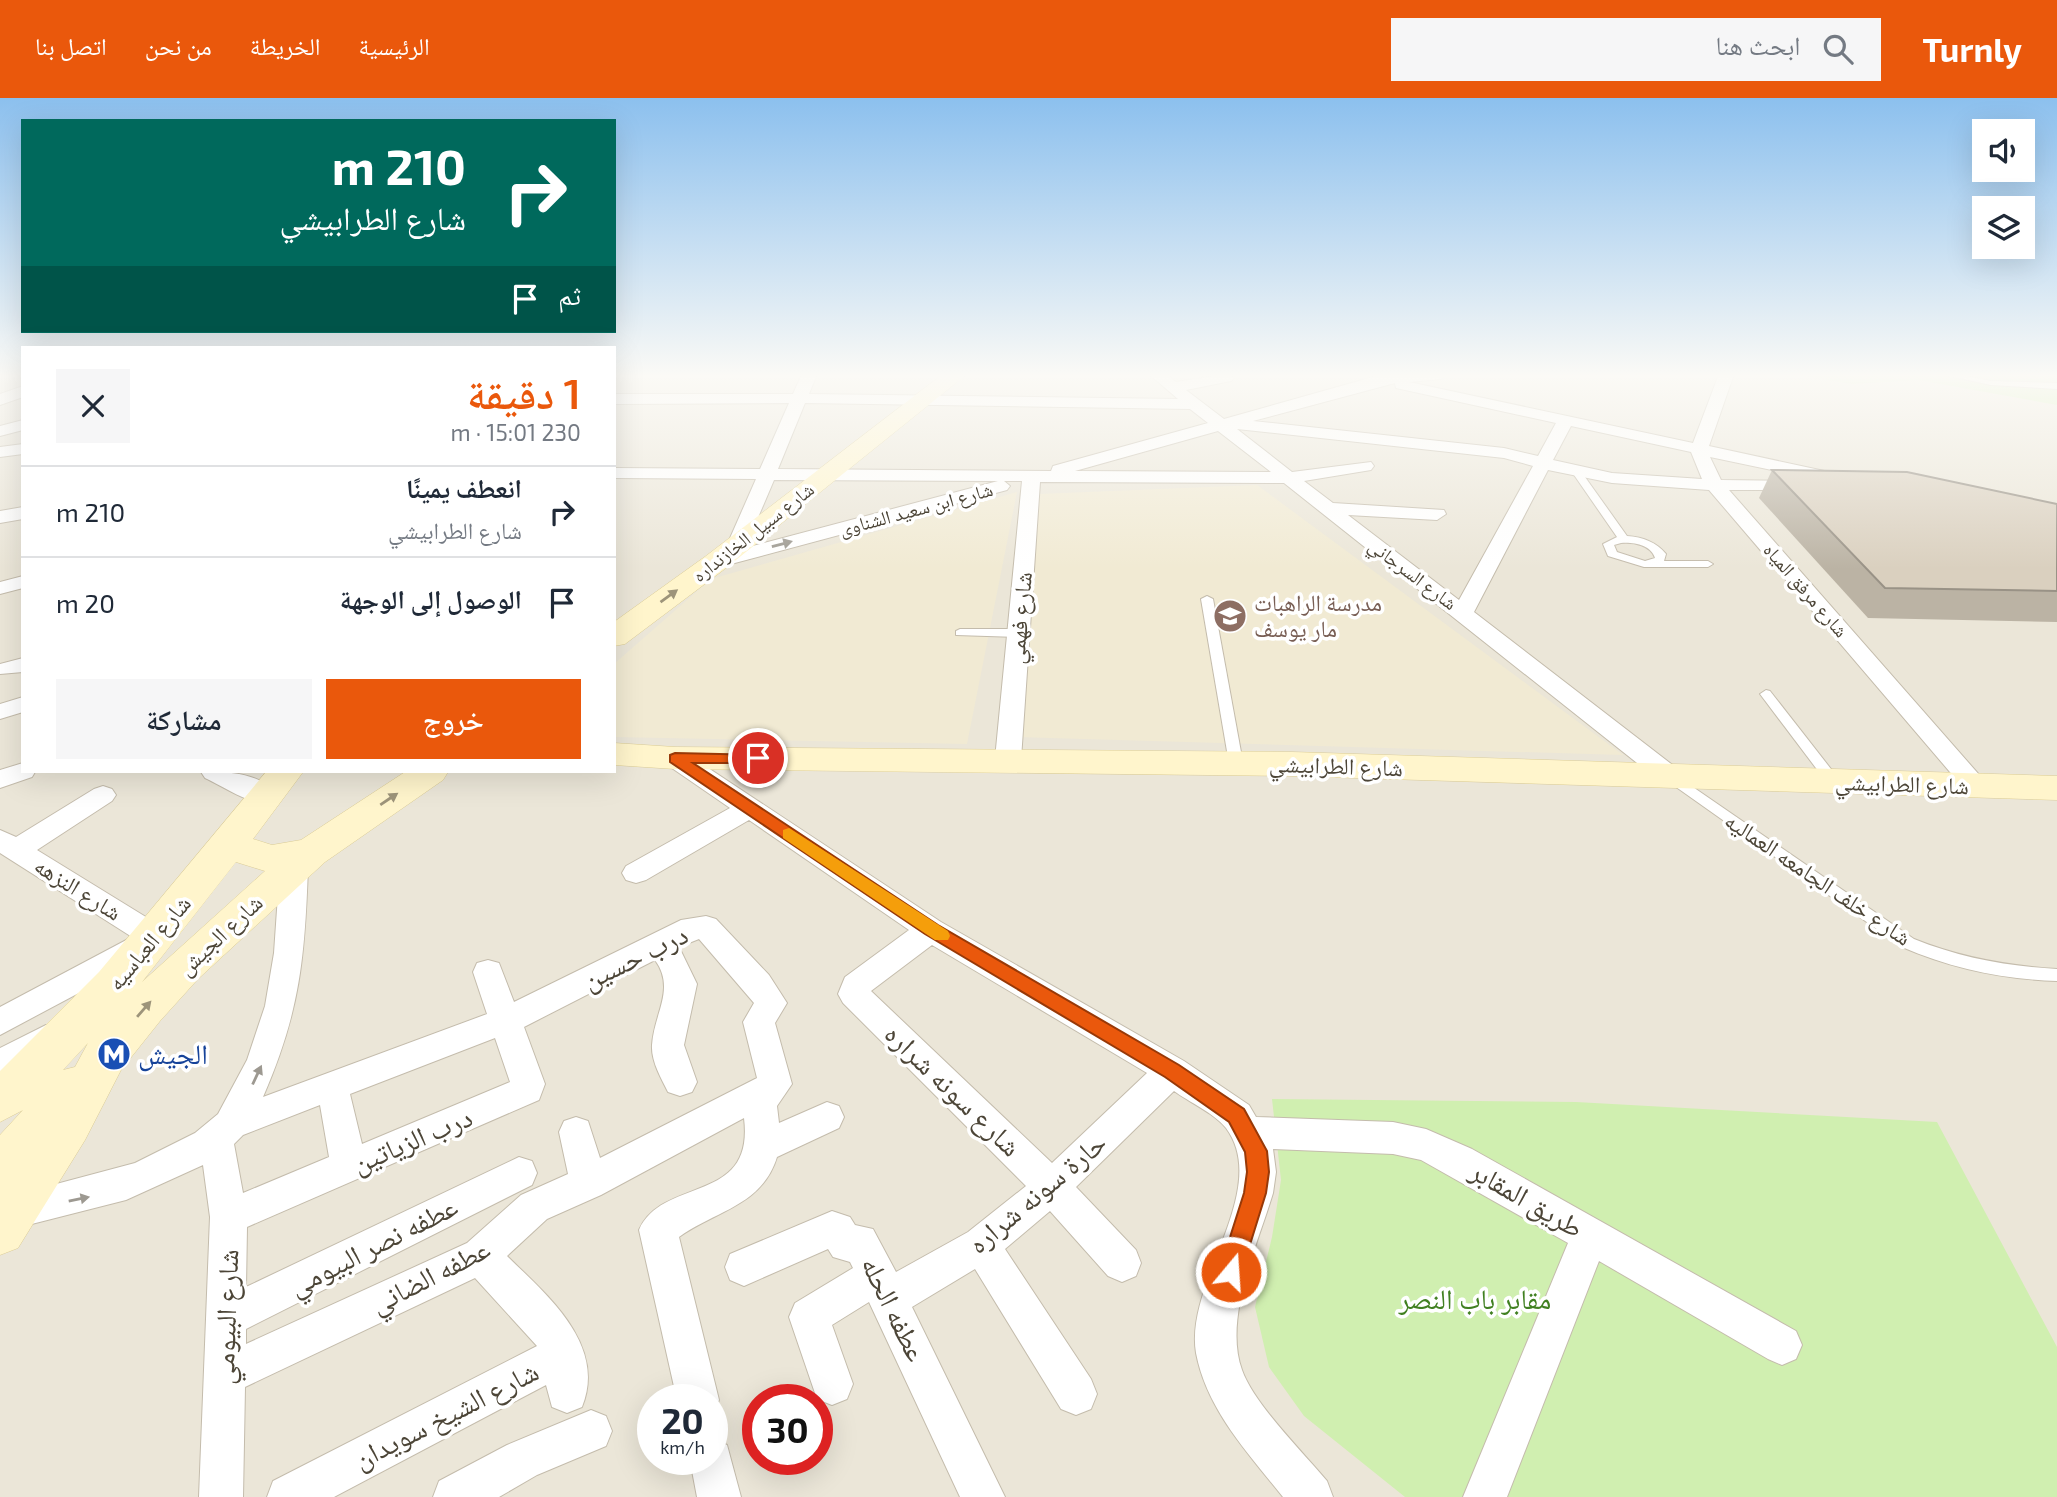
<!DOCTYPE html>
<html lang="ar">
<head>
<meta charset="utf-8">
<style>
  body { margin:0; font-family:"Exo 2","Noto Naskh Arabic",sans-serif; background:#f6f6f7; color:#1f2937; direction:rtl; height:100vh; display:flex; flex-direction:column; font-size:26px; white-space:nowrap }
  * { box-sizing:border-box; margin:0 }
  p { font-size:23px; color:#747a83 }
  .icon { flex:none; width:38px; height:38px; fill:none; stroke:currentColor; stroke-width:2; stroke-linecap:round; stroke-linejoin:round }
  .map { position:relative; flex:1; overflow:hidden; direction:ltr }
  .side { position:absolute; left:21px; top:248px; width:595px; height:427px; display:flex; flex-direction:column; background:#fff; border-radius:0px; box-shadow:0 7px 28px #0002; direction:rtl }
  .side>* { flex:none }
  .top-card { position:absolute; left:21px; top:21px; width:595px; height:214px; border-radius:0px; box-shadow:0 7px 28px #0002; direction:rtl; background:#00695c; color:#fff; overflow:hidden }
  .controls { position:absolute; left:1972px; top:21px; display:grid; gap:14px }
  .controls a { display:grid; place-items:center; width:63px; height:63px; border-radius:0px; background:#fff; box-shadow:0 7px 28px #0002; font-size:35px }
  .speed { position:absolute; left:637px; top:1286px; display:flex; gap:14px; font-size:35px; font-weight:700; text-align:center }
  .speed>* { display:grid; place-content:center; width:91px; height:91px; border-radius:50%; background:#fff; box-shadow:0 7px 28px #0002; line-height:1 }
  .speed small { font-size:18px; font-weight:400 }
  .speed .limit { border:10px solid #d22; background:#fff; color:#111 }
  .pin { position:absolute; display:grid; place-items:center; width:60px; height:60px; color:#fff; margin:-30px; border:4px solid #fff; border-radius:50%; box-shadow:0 2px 7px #0007 }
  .me { position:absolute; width:77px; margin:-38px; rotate:18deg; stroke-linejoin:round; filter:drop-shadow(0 0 5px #0008) }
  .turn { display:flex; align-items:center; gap:24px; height:147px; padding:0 35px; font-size:32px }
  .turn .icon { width:91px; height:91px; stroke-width:2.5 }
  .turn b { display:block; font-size:49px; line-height:60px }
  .then { display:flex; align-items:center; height:66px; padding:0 35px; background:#0003; gap:14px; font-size:26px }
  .round { display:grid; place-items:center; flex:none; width:74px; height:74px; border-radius:0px; background:#f6f6f7 }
  .overview { display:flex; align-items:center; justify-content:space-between; height:119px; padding:0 35px }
  h1 { font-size:42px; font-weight:600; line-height:52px; color:#ea580c }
  .action { display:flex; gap:14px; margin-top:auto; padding:14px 35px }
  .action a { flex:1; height:80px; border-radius:0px; background:#ea580c; color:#fff; font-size:28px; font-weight:600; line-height:80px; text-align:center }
  .action a+a { background:#f6f6f7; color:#1f2937 }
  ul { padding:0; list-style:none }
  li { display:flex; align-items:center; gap:21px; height:91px; padding:0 35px; border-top:2px solid #e0e1e3 }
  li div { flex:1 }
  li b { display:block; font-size:26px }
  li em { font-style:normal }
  header { display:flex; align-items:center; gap:42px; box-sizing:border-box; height:98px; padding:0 35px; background:#ea580c; color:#fff }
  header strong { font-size:33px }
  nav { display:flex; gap:38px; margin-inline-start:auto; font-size:24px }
  .search { width:490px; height:63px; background:#f6f6f7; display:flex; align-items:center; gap:18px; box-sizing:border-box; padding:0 24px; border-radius:0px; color:#747a83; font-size:26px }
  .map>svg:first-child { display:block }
  .residential { fill:#ebe6d8; fill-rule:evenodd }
  .education { fill:#f1ead3 }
  .green { fill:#d0efb0 }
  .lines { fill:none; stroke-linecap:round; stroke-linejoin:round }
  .lane-casing { stroke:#c4bcac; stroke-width:2 }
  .street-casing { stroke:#c4bcac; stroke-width:2 }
  .secondary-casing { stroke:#dbcc96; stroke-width:1 }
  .lane { fill:#fff; fill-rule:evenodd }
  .street { fill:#fff; fill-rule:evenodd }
  .secondary { fill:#fff5cc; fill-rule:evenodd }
  .wall { fill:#bbb3a4 }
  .building { fill:#dad0bf; stroke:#999286; stroke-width:2 }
  .oneway { fill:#9d9991 }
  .oneway2 { fill:#9d947a }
  .route { fill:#ea580c; stroke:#983908; stroke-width:2 }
  .slow { fill:#f59e0b }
  .labels { text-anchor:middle; stroke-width:7; stroke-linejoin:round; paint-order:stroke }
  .far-street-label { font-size:19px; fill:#4c4537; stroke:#fff }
  .education-label { font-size:23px; fill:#785e54; stroke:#fff; text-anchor:start }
  .street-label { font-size:23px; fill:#4c4537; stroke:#fff }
  .near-street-label { font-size:28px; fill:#4c4537; stroke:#fff }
  .near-transit-label { font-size:28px; fill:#164399; stroke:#fff; text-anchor:start }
  .near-park-label { font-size:28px; fill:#418021; stroke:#fff }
</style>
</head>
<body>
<header>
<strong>Turnly</strong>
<div class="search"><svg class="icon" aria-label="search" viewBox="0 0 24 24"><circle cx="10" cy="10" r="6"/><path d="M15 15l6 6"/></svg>ابحث هنا</div>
<nav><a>الرئيسية</a><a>الخريطة</a><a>من نحن</a><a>اتصل بنا</a></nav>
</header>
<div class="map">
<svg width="2057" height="1399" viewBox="0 0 2057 1399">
  <rect width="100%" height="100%" fill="#f7f4eb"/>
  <path class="residential" d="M 0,276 L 23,276 L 23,674 L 614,674 L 614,276 L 2057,276 L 2057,1399 L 0,1399 ZM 653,1302 L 712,1302 L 712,1362 L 653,1362 ZM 758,1302 L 817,1302 L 817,1362 L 758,1362 Z"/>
  <g class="education">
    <polygon points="1257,387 1623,657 1015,639 1039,396"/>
    <polygon points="1017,394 967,646 614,639 614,566 711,481"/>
  </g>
  <g class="green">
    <polygon points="1791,276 2057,276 2057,307 1918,282 1852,286"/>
    <polygon points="1272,1001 1576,1004 1937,1024 2057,1249 2057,1399 1405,1399 1304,1318 1269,1269 1255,1209 1272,1139 1281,1082"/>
  </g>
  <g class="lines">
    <defs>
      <g id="lane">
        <polygon points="1940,276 1955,276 1991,283 2057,285 2057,291 1991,287"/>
        <path d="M 1574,372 L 1580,372 L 1627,438 C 1643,439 1656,444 1666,456 L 1664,463 L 1708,463 L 1713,466 L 1708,469 L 1644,469 L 1608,458 L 1603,446 L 1617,439 L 1572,374 ZM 1621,445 C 1634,444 1651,447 1655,460 L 1645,463 L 1617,454 L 1614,447 Z"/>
        <polygon points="1207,498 1213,501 1243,665 1236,669 1229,665 1201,501"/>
        <polygon points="960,531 1018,531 1024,535 1018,539 956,537 956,533"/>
        <polygon points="1766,592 1770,593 1838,680 1840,683 1838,686 1828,686 1760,596"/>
        <path d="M 1674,676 L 1914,841 C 1961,860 2007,868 2057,871 L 2057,883 C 2002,881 1953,871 1902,849 L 1669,684 L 1667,681 Z"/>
      </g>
      <g id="street">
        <path d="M 802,276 L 817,276 L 809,296 L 1178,301 L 1149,276 L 1165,276 L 1176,284 L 1227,276 L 1234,280 L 1231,283 L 1186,292 L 1224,321 L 1380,277 L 1448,276 L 1441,281 L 1409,284 L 1693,345 L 1719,276 L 1734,276 L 1709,348 L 1829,374 L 1838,379 L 1829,384 L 1710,359 L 1721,382 L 1804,383 L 1807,387 L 1804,391 L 1798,392 L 1729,392 L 1989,688 L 1985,694 L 1976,697 L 1967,694 L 1709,392 L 1612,385 L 1548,372 L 1474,514 L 1679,672 L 1683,678 L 1679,684 L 1670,686 L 1661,684 L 1284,385 L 1040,384 L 1021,661 L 1017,667 L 999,667 L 995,661 L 1022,383 L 1004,383 L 1010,388 L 1007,392 L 716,470 L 706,464 L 709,460 L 736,453 L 727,447 L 756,381 L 614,380 L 614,370 L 760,371 L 789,305 L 614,306 L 614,296 L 793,296 ZM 1395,285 L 1396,290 L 1556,325 L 1538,358 L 1504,350 L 1253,323 ZM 805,305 L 1190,311 L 1208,325 L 1053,368 L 1051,373 L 778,371 ZM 1571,328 L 1691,354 L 1702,381 L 1612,375 L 1553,362 ZM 1237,331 L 1504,360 L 1533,368 L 1459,502 L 1348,417 L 1437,422 L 1446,416 L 1444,412 L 1333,405 L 1304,383 L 1371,372 L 1374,368 L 1371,364 L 1292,374 ZM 1218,333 L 1271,374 L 1075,373 ZM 774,382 L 998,383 L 745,450 Z"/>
        <polygon points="23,288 23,299 0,307 0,296"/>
        <polygon points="23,322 23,332 0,338 0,328"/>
        <polygon points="23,346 23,356 0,359 0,349"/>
        <polygon points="23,409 23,421 0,425 0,413"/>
        <polygon points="23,478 23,490 0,496 0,484"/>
        <polygon points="23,560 23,574 0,576 0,566"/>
        <polygon points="23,599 23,614 0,621 0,606"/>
        <path d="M 675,652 L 684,654 L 941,824 L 1184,963 L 1249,1007 L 1256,1019 L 1393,1024 L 1426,1031 L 1472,1051 L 1796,1233 L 1802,1247 L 1796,1261 L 1782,1267 L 1768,1261 L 1599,1163 L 1507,1399 L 1463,1399 L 1568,1145 L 1421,1062 L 1393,1056 L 1273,1051 L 1276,1074 L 1273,1095 C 1258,1146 1223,1220 1242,1272 C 1254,1306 1303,1354 1327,1383 L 1333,1399 L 1283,1399 C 1248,1355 1207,1312 1196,1255 C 1184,1185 1272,1092 1226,1030 C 1214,1015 1189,1004 1174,993 L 1076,1089 L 1136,1152 L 1141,1165 L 1136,1178 L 1122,1184 L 1108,1178 L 1050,1113 L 1005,1151 L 1091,1281 L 1097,1296 L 1091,1311 L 1076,1317 L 1061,1311 L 975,1171 L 912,1209 L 1005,1399 L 960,1399 L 869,1204 L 832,1227 L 853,1286 L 847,1301 L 832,1307 L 817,1301 L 789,1219 L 795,1205 L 853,1170 L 850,1164 L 833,1159 L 828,1151 L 744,1188 L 730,1182 L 725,1169 L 730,1156 L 832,1113 L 850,1119 L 855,1127 L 873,1131 L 896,1174 L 968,1134 L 1026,1088 L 843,905 L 838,896 L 845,879 L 909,832 L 749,722 L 646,782 L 636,785 L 626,782 L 622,775 L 626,768 L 730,710 L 666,666 L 662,660 L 666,654 ZM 932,847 L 1147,975 L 1052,1065 L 871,893 Z"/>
        <polygon points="23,665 23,674 35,674 32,679 0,690 0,672"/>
        <path d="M 201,674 C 225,673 264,675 278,698 L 274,704 C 253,710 225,689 205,680 Z"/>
        <polygon points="103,688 112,691 116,697 112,703 37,752 167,832 171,840 167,848 0,937 0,909 132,839 0,755 0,732 16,739 94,691"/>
        <path d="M 294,758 L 304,761 L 308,768 C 305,860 300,914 263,999 L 487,916 L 473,874 L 477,865 L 488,862 L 499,865 L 514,904 L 681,822 L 706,818 L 716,821 L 769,877 L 787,905 L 775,925 L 792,986 L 777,1008 L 779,1025 L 827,1004 L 839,1008 L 844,1019 L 839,1030 L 777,1059 C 762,1108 715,1113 679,1139 L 719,1302 L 713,1317 L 712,1302 L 677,1302 L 639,1132 C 663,1078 755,1107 744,1020 L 601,1097 L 547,1121 L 507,1158 C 548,1198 607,1247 582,1309 L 567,1315 L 552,1309 L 546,1287 L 334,1399 L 267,1399 L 273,1383 L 537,1248 L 475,1180 L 245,1289 L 243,1399 L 199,1399 L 210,1119 L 203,1067 L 126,1102 L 12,1131 L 0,1127 L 0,1101 L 135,1065 L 195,1035 L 218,1016 L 247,962 L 265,908 L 274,855 L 280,768 L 284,761 ZM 699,841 L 754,905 L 743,924 L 757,980 L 600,1060 L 588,1023 L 576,1019 L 564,1023 L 559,1034 L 568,1076 L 521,1097 L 467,1145 L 246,1246 L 246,1231 L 532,1087 L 537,1075 L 532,1063 L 519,1059 L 246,1189 L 247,1129 L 539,1002 L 545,986 L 524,929 L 655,862 C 676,891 654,915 652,947 C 651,963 661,980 668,994 L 680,998 L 692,994 L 697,984 L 684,947 L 697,886 L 679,849 ZM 495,940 L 510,984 L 362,1046 L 350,996 ZM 320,1007 L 329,1059 L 243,1095 L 234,1046 L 243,1037 Z"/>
        <polygon points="46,927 57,931 62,940 57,949 0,981 0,950"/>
        <polygon points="591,1312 606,1318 612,1333 606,1348 537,1377 499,1399 433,1399 439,1383 507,1347"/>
        <polygon points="712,1340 727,1347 741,1399 697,1399 690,1362 712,1362"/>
      </g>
      <g id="secondary">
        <polygon points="943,276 967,276 726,470 625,546 614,548 614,524 706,458"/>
        <polygon points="614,645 675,649 1292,654 2057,678 2057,702 1292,678 675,671 614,667"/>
        <path d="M 266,674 L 303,674 L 253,741 L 272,747 L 301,742 L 405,674 L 448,674 L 443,682 L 325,764 L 198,881 L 160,923 L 121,972 L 85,1042 L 18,1150 L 0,1157 L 0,1037 L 23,1012 L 0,1024 L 0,973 L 99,874 ZM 236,764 L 265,773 L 142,884 ZM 88,945 L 75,969 L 63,972 Z"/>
      </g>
    </defs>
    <use href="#lane" class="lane-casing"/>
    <use href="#street" class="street-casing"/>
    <use href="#secondary" class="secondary-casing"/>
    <use href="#lane" class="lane"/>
    <use href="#street" class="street"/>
    <use href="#secondary" class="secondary"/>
  </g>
  <polygon class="wall" points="1772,372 2057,406 2057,524 1868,520 1759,400"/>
  <polygon class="building" points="1772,372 1907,374 2057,406 2057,493 1885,490"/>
  <defs><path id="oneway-solid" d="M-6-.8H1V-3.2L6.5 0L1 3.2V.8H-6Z" transform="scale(1.75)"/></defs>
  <g class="oneway">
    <use href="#oneway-solid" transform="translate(782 446) rotate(-15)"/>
    <use href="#oneway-solid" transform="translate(257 977) rotate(-65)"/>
    <use href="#oneway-solid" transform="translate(79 1101) rotate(-11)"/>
  </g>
  <g class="oneway2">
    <use href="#oneway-solid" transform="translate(669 498) rotate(-36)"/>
    <use href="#oneway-solid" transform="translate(389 701) rotate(-34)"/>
    <use href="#oneway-solid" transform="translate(144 911) rotate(-49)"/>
  </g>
  <linearGradient id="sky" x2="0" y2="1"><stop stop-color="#8cc0ee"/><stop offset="0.59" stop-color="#fbfaf6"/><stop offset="1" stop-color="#fbfaf6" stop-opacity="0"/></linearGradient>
  <rect width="2057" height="471" fill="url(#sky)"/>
  <polygon class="route" points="675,655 764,657 764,664 758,665 693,665 938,827 1179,967 1244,1011 1267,1053 1269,1074 1266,1095 1239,1182 1231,1185 1223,1182 1219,1174 1244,1095 1247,1074 1245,1054 1229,1024 1165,979 925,836 670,664 670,657"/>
  <polygon class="slow" points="789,730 948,833 950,838 948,842 935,842 783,740 783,732"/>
  <defs>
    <symbol id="school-disc" viewBox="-11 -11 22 22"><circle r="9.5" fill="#8d6e63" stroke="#fff"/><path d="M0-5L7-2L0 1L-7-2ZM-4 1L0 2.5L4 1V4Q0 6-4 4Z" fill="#fff"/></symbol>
    <symbol id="metro-disc" viewBox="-11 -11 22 22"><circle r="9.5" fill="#1a4fb4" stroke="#fff"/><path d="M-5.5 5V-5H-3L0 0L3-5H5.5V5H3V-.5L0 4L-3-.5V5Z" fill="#fff"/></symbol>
  </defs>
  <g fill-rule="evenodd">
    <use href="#school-disc" x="1211" y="499" width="38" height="38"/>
    <use href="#metro-disc" x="95" y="937" width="38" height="38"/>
  </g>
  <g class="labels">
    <g class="far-street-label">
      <text transform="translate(916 411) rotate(-15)" y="7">شارع ابن سعيد الشناوى</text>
      <text transform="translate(753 434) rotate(-38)" y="7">شارع سبيل الخازنداره</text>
      <text transform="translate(1413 476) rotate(37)" y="7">شارع السرجاني</text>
      <text transform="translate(1806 492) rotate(49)" y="7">شارع مرفق المياه</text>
    </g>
    <g class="education-label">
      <text x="1254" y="513">مدرسة الراهبات<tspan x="1254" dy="26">مار يوسف</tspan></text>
    </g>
    <g class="street-label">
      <text transform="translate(1020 520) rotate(-85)" y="8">شارع فهمي</text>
      <text transform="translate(1336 668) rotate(2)" y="8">شارع الطرابيشي</text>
      <text transform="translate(1902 686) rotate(2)" y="8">شارع الطرابيشي</text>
      <text transform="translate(1818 781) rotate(34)" y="8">شارع خلف الجامعه العماليه</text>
      <text transform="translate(78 791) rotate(32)" y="8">شارع النزهه</text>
      <text transform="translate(220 837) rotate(-43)" y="8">شارع الجيش</text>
      <text transform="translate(149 845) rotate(-50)" y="8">شارع العباسيه</text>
    </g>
    <g class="near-street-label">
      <text transform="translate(635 859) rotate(-26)" y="10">درب حسين</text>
      <text transform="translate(953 992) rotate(44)" y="10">شارع سونه شراره</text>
      <text transform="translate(412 1042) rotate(-23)" y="10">درب الزياتين</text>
      <text transform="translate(1037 1095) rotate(-40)" y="10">حارة سونه شراره</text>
      <text transform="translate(1527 1101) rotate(30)" y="10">طريق المقابر</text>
      <text transform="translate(373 1148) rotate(-27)" y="10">عطفه نصر البيومي</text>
      <text transform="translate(430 1178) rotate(-27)" y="10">عطفه الضاني</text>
      <text transform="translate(894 1211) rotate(64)" y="10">عطفه الحله</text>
      <text transform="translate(226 1219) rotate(-88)" y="10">شارع البيومي</text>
      <text transform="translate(446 1317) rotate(-27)" y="10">شارع الشيخ سويدان</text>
    </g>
    <g class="near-transit-label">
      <text x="138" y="966">الجيش</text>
    </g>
    <g class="near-park-label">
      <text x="1475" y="1211">مقابر باب النصر</text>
    </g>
  </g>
</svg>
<div class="controls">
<a><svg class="icon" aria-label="sound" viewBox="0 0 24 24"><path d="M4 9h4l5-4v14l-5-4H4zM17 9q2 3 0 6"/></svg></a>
<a><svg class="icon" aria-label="layers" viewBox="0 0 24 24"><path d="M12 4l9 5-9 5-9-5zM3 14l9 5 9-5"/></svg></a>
</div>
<div class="speed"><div>20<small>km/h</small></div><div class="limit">30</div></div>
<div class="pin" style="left:758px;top:660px;background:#d93025"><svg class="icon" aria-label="arrive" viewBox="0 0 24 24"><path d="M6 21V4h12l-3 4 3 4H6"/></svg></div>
<svg class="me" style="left:1231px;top:1174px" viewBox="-20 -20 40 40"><circle r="17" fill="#ea580c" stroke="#fff" stroke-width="3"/><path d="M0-11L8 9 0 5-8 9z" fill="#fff"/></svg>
<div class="top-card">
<div class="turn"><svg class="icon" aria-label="right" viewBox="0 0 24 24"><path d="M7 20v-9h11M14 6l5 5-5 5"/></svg><div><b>210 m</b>شارع الطرابيشي</div></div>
<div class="then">ثم<svg class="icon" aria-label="arrive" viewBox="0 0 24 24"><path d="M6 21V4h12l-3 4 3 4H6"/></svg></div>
</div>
<section class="side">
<div class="overview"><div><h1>1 دقيقة</h1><p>230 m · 15:01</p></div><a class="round"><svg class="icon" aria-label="close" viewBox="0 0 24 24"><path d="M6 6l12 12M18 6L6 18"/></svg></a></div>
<ul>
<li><svg class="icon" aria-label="right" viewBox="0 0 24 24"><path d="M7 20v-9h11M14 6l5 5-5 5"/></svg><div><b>انعطف يمينًا</b><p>شارع الطرابيشي</p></div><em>210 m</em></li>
<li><svg class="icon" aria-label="arrive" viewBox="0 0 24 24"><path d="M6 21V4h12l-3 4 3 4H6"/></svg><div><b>الوصول إلى الوجهة</b></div><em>20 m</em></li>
</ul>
<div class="action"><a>خروج</a><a>مشاركة</a></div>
</section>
</div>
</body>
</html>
